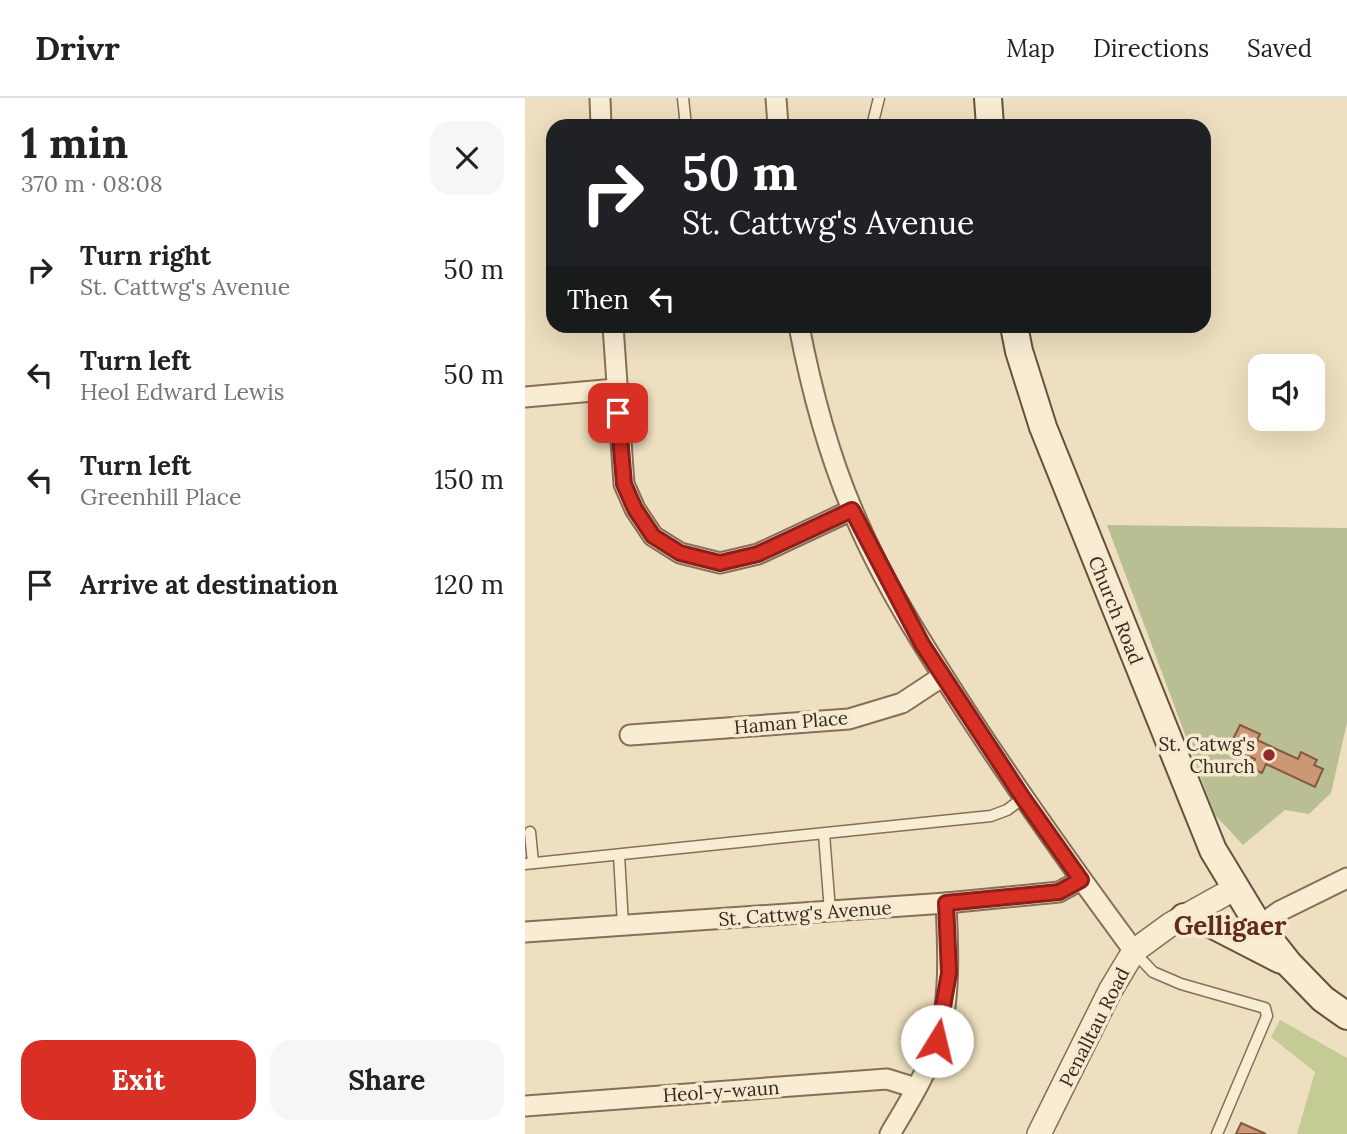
<!DOCTYPE html>
<html lang="en">
<head>
<meta charset="utf-8">
<style>
  body { margin:0; font-family:Lora,serif; background:#f6f6f6; color:#222; height:100vh; display:flex; flex-direction:column; font-size:26px; white-space:nowrap }
  * { box-sizing:border-box; margin:0 }
  p { font-size:23px; color:#767676 }
  .icon { flex:none; width:38px; height:38px; fill:none; stroke:currentColor; stroke-width:2; stroke-linecap:round; stroke-linejoin:round }
  .map { position:relative; flex:1; overflow:hidden }
  .details { display:flex; flex-direction:column; background:#fff; width:525px }
  .details>* { flex:none }
  .top-card { position:absolute; left:21px; top:21px; width:665px; height:214px; border-radius:21px; box-shadow:0 7px 28px #0002; background:#202124; color:#fff; overflow:hidden }
  .buttons { position:absolute; left:723px; top:256px; display:grid; gap:14px }
  .buttons a { display:grid; place-items:center; width:77px; height:77px; border-radius:14px; background:#fff; box-shadow:0 7px 28px #0002; font-size:35px }
  .pin { position:absolute; display:grid; place-items:center; width:60px; height:60px; color:#fff; margin:-30px; border-radius:14px; box-shadow:0 4px 10px #0006 }
  .me { position:absolute; width:77px; margin:-38px; rotate:9deg; stroke-linejoin:round; filter:drop-shadow(0 0 5px #0008) }
  .turn { display:flex; align-items:center; gap:24px; height:147px; padding:0 21px; font-size:32px }
  .turn .icon { width:91px; height:91px; stroke-width:2.5 }
  .turn b { display:block; font-size:49px; line-height:60px }
  .then { display:flex; align-items:center; height:66px; padding:0 21px; background:#0003; gap:14px; font-size:26px }
  .round { display:grid; place-items:center; flex:none; width:74px; height:74px; border-radius:21px; background:#f6f6f6 }
  .head { display:flex; align-items:center; justify-content:space-between; height:119px; padding:0 21px }
  h1 { font-size:42px; font-weight:700; line-height:52px }
  .primary-button { display:flex; gap:14px; margin-top:auto; padding:14px 21px }
  .primary-button a { flex:1; height:80px; border-radius:21px; background:#d93025; color:#fff; font-size:28px; font-weight:700; line-height:80px; text-align:center }
  .primary-button a+a { background:#f6f6f6; color:#222 }
  ul { padding:0; list-style:none }
  li { display:flex; align-items:center; gap:21px; height:105px; padding:0 21px }
  li div { flex:1 }
  li b { display:block; font-size:26px }
  li em { font-style:normal }
  header { display:flex; align-items:center; gap:42px; box-sizing:border-box; height:98px; padding:0 35px; background:#fff; border-bottom:2px solid #e0e0e0 }
  header strong { font-size:33px }
  nav { display:flex; gap:38px; margin-inline-start:auto; font-size:24px }
  main { display:flex; flex:1; min-height:0 }
  .map>svg:first-child { display:block }
  .green { fill:#c5cb94 }
  .cemetery { fill:#babf93 }
  .building { fill:#cb9875; stroke:#84593e; stroke-width:2 }
  .lines { fill:none; stroke-linecap:round; stroke-linejoin:round }
  .service-casing { stroke:#856f58; stroke-width:13 }
  .minor-casing { stroke:#856f58; stroke-width:23 }
  .tertiary-casing { stroke:#856f58; stroke-width:26 }
  .secondary-casing { stroke:#67513b; stroke-width:30 }
  .service { stroke:#f8ecd2; stroke-width:10 }
  .minor { stroke:#f8ecd2; stroke-width:19 }
  .tertiary { stroke:#f8ecd2; stroke-width:23 }
  .secondary { stroke:#f8ecd2; stroke-width:26 }
  .route-casing { stroke:#8d1f18; stroke-width:18 }
  .route { stroke:#d93025; stroke-width:12 }
  .poi-dot { fill:#93292b; stroke:#f5e9cf; stroke-width:2.5 }
  .labels { text-anchor:middle; stroke-width:7; stroke-linejoin:round; paint-order:stroke }
  .street-label { font-size:19px; fill:#35281c; stroke:#f5e9cf }
  .poi-label { font-size:19px; fill:#35281c; stroke:#f5e9cf; text-anchor:end }
  .district-label { font-size:26px; font-weight:bold; fill:#612a1c; stroke:#f5e9cf }
</style>
</head>
<body>
<header>
<strong>Drivr</strong>
<nav><a>Map</a><a>Directions</a><a>Saved</a></nav>
</header>
<main>
<section class="details">
<div class="head"><div><h1>1 min</h1><p>370 m · 08:08</p></div><a class="round"><svg class="icon" aria-label="close" viewBox="0 0 24 24"><path d="M6 6l12 12M18 6L6 18"/></svg></a></div>
<ul>
<li><svg class="icon" aria-label="right" viewBox="0 0 24 24"><path d="M7 20v-9h11M14 6l5 5-5 5"/></svg><div><b>Turn right</b><p>St. Cattwg's Avenue</p></div><em>50 m</em></li>
<li><svg class="icon" aria-label="left" viewBox="0 0 24 24"><path d="M17 20v-9H6M10 6l-5 5 5 5"/></svg><div><b>Turn left</b><p>Heol Edward Lewis</p></div><em>50 m</em></li>
<li><svg class="icon" aria-label="left" viewBox="0 0 24 24"><path d="M17 20v-9H6M10 6l-5 5 5 5"/></svg><div><b>Turn left</b><p>Greenhill Place</p></div><em>150 m</em></li>
<li><svg class="icon" aria-label="arrive" viewBox="0 0 24 24"><path d="M6 21V4h12l-3 4 3 4H6"/></svg><div><b>Arrive at destination</b></div><em>120 m</em></li>
</ul>
<div class="primary-button"><a>Exit</a><a>Share</a></div>
</section>
<div class="map">
<svg width="822" height="1036" viewBox="0 0 822 1036">
  <rect width="100%" height="100%" fill="#eddfbf"/>
  <polygon class="green" points="755,922 822,960 822,1036 772,1036 790,974 746,939"/>
  <polygon class="cemetery" points="582,427 822,430 822,625 806,695 784,716 760,712 718,747 690,717"/>
  <g class="building">
    <polygon points="715,627 735,636 732,642 773,661 776,654 792,662 789,667 798,671 790,689 741,666 737,675 726,670 730,661 704,649"/>
    <polygon points="716,1025 741,1036 711,1036"/>
  </g>
  <g class="lines">
    <defs>
      <g id="service">
        <polyline points="158,0 161,28"/>
        <polyline points="347,28 354,0"/>
        <polyline points="5,734 8,765"/>
        <polyline points="299,736 305,813"/>
        <polyline points="94,757 98,827"/>
        <polyline points="0,766 466,718 482,712 498,700"/>
        <polyline points="609,854 628,874 656,886 740,910 742,918 692,1036"/>
      </g>
      <g id="minor">
        <polyline points="75,0 76,28"/>
        <polyline points="251,0 253,28"/>
        <polyline points="88,228 99,386 110,411 128,438 155,455 195,465 233,456 327,412"/>
        <path d="M 274,228 C 286,290 302,352 327,411 C 357,484 401,552 444,618 C 497,699 552,776 609,853"/>
        <polyline points="0,299 91,291"/>
        <polyline points="105,637 324,621 377,605 418,578"/>
        <polyline points="734,828 755,813 822,780"/>
        <polyline points="0,834 421,805 534,794 556,782"/>
        <polyline points="0,1008 362,981 391,990"/>
        <path d="M 365,1036 C 382,1007 401,977 412,945 C 426,903 423,849 421,805"/>
      </g>
      <polyline id="tertiary" points="514,1036 585,893 609,853 646,826 709,791"/>
      <g id="secondary">
        <polyline points="463,0 465,28"/>
        <polyline points="489,228 494,253 518,329 688,752 734,828 764,866 798,901 822,918"/>
        <polyline points="659,819 680,823 756,862"/>
      </g>
    </defs>
    <use href="#service" class="service-casing"/>
    <use href="#minor" class="minor-casing"/>
    <use href="#tertiary" class="tertiary-casing"/>
    <use href="#secondary" class="secondary-casing"/>
    <use href="#service" class="service"/>
    <use href="#minor" class="minor"/>
    <use href="#tertiary" class="tertiary"/>
    <use href="#secondary" class="secondary"/>
  </g>
  <g class="lines">
    <defs>
      <polyline id="route" points="93,315 99,386 110,411 128,438 155,455 195,465 233,456 327,412 397,546 498,700 556,782 534,794 421,805 424,875 412,943"/>
    </defs>
    <use href="#route" class="route-casing"/>
    <use href="#route" class="route"/>
  </g>
  <circle class="poi-dot" cx="744" cy="657" r="7"/>
  <g class="labels">
    <g class="street-label">
      <text transform="translate(591 512) rotate(68)" y="7">Church Road</text>
      <text transform="translate(266 624) rotate(-5)" y="7">Haman Place</text>
      <text transform="translate(280 815) rotate(-4)" y="7">St. Cattwg's Avenue</text>
      <text transform="translate(569 929) rotate(-63)" y="7">Penalltau Road</text>
      <text transform="translate(196 993) rotate(-4)" y="7">Heol-y-waun</text>
    </g>
    <g class="poi-label">
      <text x="730" y="653">St. Catwg's<tspan x="730" dy="22">Church</tspan></text>
    </g>
    <g class="district-label">
      <text x="705" y="837">Gelligaer</text>
    </g>
  </g>
</svg>
<div class="buttons">
<a><svg class="icon" aria-label="sound" viewBox="0 0 24 24"><path d="M4 9h4l5-4v14l-5-4H4zM17 9q2 3 0 6"/></svg></a>
</div>
<div class="pin" style="left:93px;top:315px;background:#d93025"><svg class="icon" aria-label="arrive" viewBox="0 0 24 24"><path d="M6 21V4h12l-3 4 3 4H6"/></svg></div>
<svg class="me" style="left:412px;top:943px" viewBox="-20 -20 40 40"><circle r="19" fill="#fff"/><path d="M0-13L10 11 0 6-10 11z" fill="#d93025"/></svg>
<div class="top-card">
<div class="turn"><svg class="icon" aria-label="right" viewBox="0 0 24 24"><path d="M7 20v-9h11M14 6l5 5-5 5"/></svg><div><b>50 m</b>St. Cattwg's Avenue</div></div>
<div class="then">Then<svg class="icon" aria-label="left" viewBox="0 0 24 24"><path d="M17 20v-9H6M10 6l-5 5 5 5"/></svg></div>
</div>
</div>
</main>
</body>
</html>
